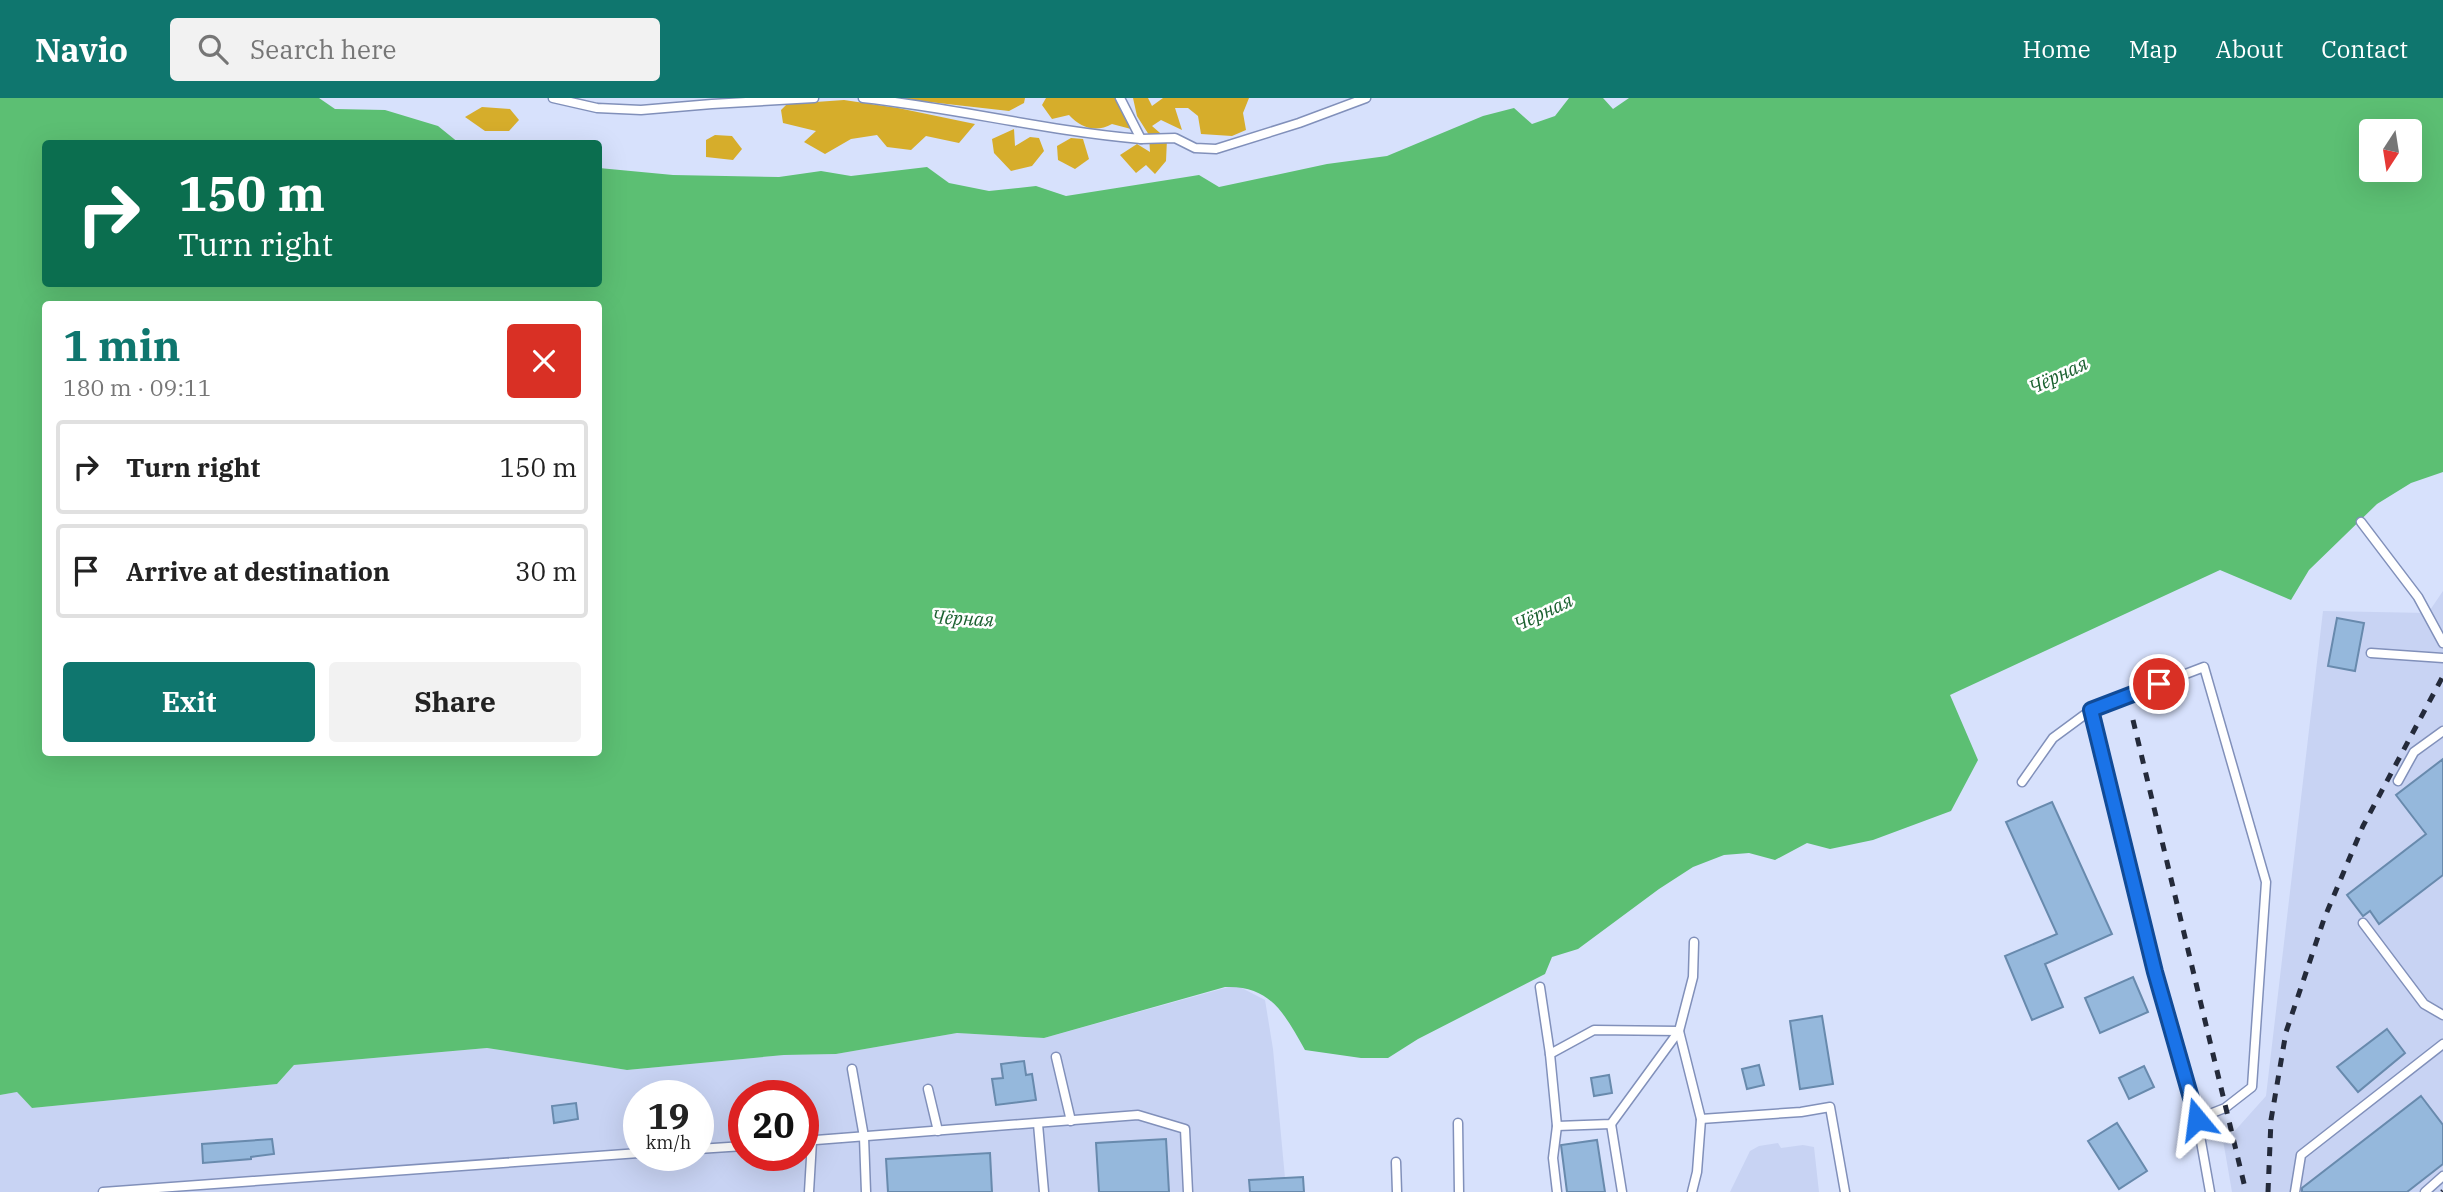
<!DOCTYPE html>
<html lang="en">
<head>
<meta charset="utf-8">
<style>
  body { margin:0; font-family:"IBM Plex Serif",serif; background:#f2f2f2; color:#222; height:100vh; display:flex; flex-direction:column; font-size:26px; white-space:nowrap }
  * { box-sizing:border-box; margin:0 }
  p { font-size:23px; color:#767676 }
  .icon { flex:none; width:38px; height:38px; fill:none; stroke:currentColor; stroke-width:2; stroke-linecap:round; stroke-linejoin:round }
  .map { position:relative; flex:1; overflow:hidden }
  .panel { position:absolute; left:42px; top:203px; width:560px; height:455px; display:flex; flex-direction:column; background:#fff; border-radius:7px; box-shadow:0 7px 28px #0002 }
  .panel>* { flex:none }
  .hud { position:absolute; left:42px; top:42px; width:560px; height:147px; border-radius:7px; box-shadow:0 7px 28px #0002; background:#0b6e4f; color:#fff; overflow:hidden }
  .needle { width:46px; rotate:192deg }
  .fabs { position:absolute; left:2359px; top:21px; display:grid; gap:14px }
  .fabs a { display:grid; place-items:center; width:63px; height:63px; border-radius:7px; background:#fff; box-shadow:0 7px 28px #0002; font-size:35px }
  .speed { position:absolute; left:623px; top:982px; display:flex; gap:14px; font-size:35px; font-weight:700; text-align:center }
  .speed>* { display:grid; place-content:center; width:91px; height:91px; border-radius:50%; background:#fff; box-shadow:0 7px 28px #0002; line-height:1 }
  .speed small { font-size:18px; font-weight:400 }
  .speed .limit { border:10px solid #d22; background:#fff; color:#111 }
  .pin { position:absolute; display:grid; place-items:center; width:60px; height:60px; color:#fff; margin:-30px; border:4px solid #fff; border-radius:50%; box-shadow:0 2px 7px #0007 }
  .me { position:absolute; width:77px; margin:-38px; rotate:344deg; stroke-linejoin:round; filter:drop-shadow(0 0 5px #0008) }
  .turn { display:flex; align-items:center; gap:24px; height:147px; padding:0 21px; font-size:32px }
  .turn .icon { width:91px; height:91px; stroke-width:2.5 }
  .turn b { display:block; font-size:49px; line-height:60px }
  .round { display:grid; place-items:center; flex:none; width:74px; height:74px; border-radius:7px; background:#f2f2f2 }
  .summary { display:flex; align-items:center; justify-content:space-between; height:119px; padding:0 21px }
  h1 { font-size:42px; font-weight:800; line-height:52px; color:#0f766e }
  .primary-button { display:flex; gap:14px; margin-top:auto; padding:14px 21px }
  .primary-button a { flex:1; height:80px; border-radius:7px; background:#0f766e; color:#fff; font-size:28px; font-weight:800; line-height:80px; text-align:center }
  .primary-button a+a { background:#f2f2f2; color:#222 }
  ul { padding:0; list-style:none }
  li { display:flex; align-items:center; gap:21px; height:94px; margin:0 14px 10px; padding:0 7px; border:4px solid #e0e0e0; border-radius:7px }
  li div { flex:1 }
  li b { display:block; font-size:26px }
  li em { font-style:normal }
  header { display:flex; align-items:center; gap:42px; box-sizing:border-box; height:98px; padding:0 35px; background:#0f766e; color:#fff }
  header strong { font-size:33px }
  nav { display:flex; gap:38px; margin-inline-start:auto; font-size:24px }
  .search { width:490px; height:63px; background:#f2f2f2; display:flex; align-items:center; gap:18px; box-sizing:border-box; padding:0 24px; border-radius:7px; color:#767676; font-size:26px }
  .map>svg:first-child { display:block }
  .built { fill:#c8d3f3; fill-rule:evenodd }
  .forest { fill:#d6ad2b }
  .water { fill:#5cbf73; fill-rule:evenodd }
  .building { fill:#95b8dc; stroke:#688aad; stroke-width:2 }
  .lines { fill:none; stroke-linecap:round; stroke-linejoin:round }
  .service-casing { stroke:#8190ba; stroke-width:11 }
  .service { stroke:#fff; stroke-width:8 }
  .rail { stroke:#242a3a; stroke-width:5; stroke-dasharray:9 9; stroke-linecap:butt }
  .route-casing { stroke:#114b97; stroke-width:18 }
  .route { stroke:#1a73e8; stroke-width:12 }
  .labels { text-anchor:middle; stroke-width:5; stroke-linejoin:round; paint-order:stroke }
  .water-label { font-size:19px; font-style:italic; fill:#1b6130; stroke:#fff }
</style>
</head>
<body>
<header>
<strong>Navio</strong>
<div class="search"><svg class="icon" aria-label="search" viewBox="0 0 24 24"><circle cx="10" cy="10" r="6"/><path d="M15 15l6 6"/></svg>Search here</div>
<nav><a>Home</a><a>Map</a><a>About</a><a>Contact</a></nav>
</header>
<div class="map">
<svg width="2443" height="1094" viewBox="0 0 2443 1094">
  <rect width="100%" height="100%" fill="#d7e1fc"/>
  <g class="built">
    <polygon points="2443,493 2443,1094 2232,1094 2223,1042 2232,1036 2266,998 2323,513 2428,515"/>
    <path d="M 1236,887 L 1265,902 L 1273,951 L 1285,1080 L 1303,1079 L 1304,1094 L 0,1094 L 0,997 L 17,994 L 32,1010 L 277,986 L 294,967 L 487,950 L 627,972 L 784,957 L 836,956 L 957,935 L 1044,940 ZM 639,998 L 698,998 L 698,1057 L 639,1057 ZM 744,998 L 803,998 L 803,1057 L 744,1057 Z"/>
    <polygon points="1778,1045 1781,1050 1803,1047 1814,1049 1819,1094 1730,1094 1750,1053 1759,1048"/>
  </g>
  <g class="forest">
    <polygon points="894,0 1025,0 1024,5 1009,13"/>
    <path d="M 1046,0 L 1120,0 L 1131,31 L 1112,26 C 1096,35 1081,30 1069,17 L 1052,21 L 1042,7 Z"/>
    <polygon points="1133,0 1148,0 1152,8 1163,0 1249,0 1243,15 1246,32 1232,38 1201,36 1198,18 1188,10 1175,10 1182,32 1161,22 1152,28 1167,41 1166,63 1155,76 1146,67 1136,75 1120,57 1137,46 1150,54 1149,37 1137,18"/>
    <polygon points="844,2 898,10 975,26 959,45 926,38 911,52 887,49 877,37 851,41 825,56 804,44 816,33 783,25 781,12 787,6"/>
    <polygon points="482,9 510,11 519,22 509,33 485,33 465,19"/>
    <polygon points="1014,31 1015,48 1030,39 1039,40 1044,53 1032,68 1011,73 994,55 992,41"/>
    <polygon points="715,37 732,38 742,51 733,62 706,59 706,42"/>
    <polygon points="1071,40 1083,41 1089,61 1075,71 1058,62 1057,48"/>
  </g>
  <path class="water" d="M 0,0 L 319,0 L 335,11 L 385,12 L 438,28 L 459,45 L 46,46 L 46,186 L 598,186 L 599,70 L 673,77 L 779,79 L 821,73 L 851,78 L 927,69 L 949,85 L 989,93 L 1036,88 L 1066,98 L 1199,77 L 1219,89 L 1327,66 L 1387,58 L 1483,18 L 1514,10 L 1532,26 L 1555,18 L 1569,0 L 1603,0 L 1613,11 L 1629,0 L 2443,0 L 2443,374 L 2411,385 L 2377,406 L 2309,472 L 2291,502 L 2220,472 L 1950,597 L 1978,662 L 1951,713 L 1873,742 L 1830,751 L 1807,745 L 1775,762 L 1749,755 L 1724,757 L 1693,769 L 1659,791 L 1578,851 L 1552,859 L 1545,876 L 1418,941 L 1388,960 L 1361,960 L 1305,952 C 1285,917 1271,887 1225,889 L 1044,940 L 957,935 L 836,956 L 784,957 L 627,972 L 487,950 L 294,967 L 277,986 L 32,1010 L 17,994 L 0,997 ZM 2371,33 L 2410,33 L 2410,72 L 2371,72 ZM 46,206 L 598,206 L 598,654 L 46,654 Z"/>
  <g class="building">
    <polygon points="2337,520 2364,525 2355,573 2328,568"/>
    <polygon points="2443,661 2443,777 2379,826 2370,813 2363,818 2347,797 2426,736 2396,697"/>
    <polygon points="2052,704 2112,836 2045,866 2063,909 2032,922 2005,858 2057,836 2006,724"/>
    <polygon points="2133,879 2148,914 2100,935 2085,900"/>
    <polygon points="1822,918 1833,986 1800,991 1790,923"/>
    <polygon points="2387,931 2405,955 2358,994 2337,969"/>
    <polygon points="1024,963 1026,977 1032,976 1036,1002 996,1007 992,981 1003,980 1001,966"/>
    <polygon points="1759,967 1764,987 1747,991 1742,971"/>
    <polygon points="2144,968 2154,989 2129,1001 2119,980"/>
    <polygon points="1609,977 1612,995 1594,998 1591,980"/>
    <polygon points="2421,998 2443,1027 2443,1066 2407,1094 2302,1094 2302,1090"/>
    <polygon points="576,1005 578,1021 554,1025 552,1008"/>
    <polygon points="2117,1025 2147,1073 2119,1091 2088,1043"/>
    <polygon points="272,1041 274,1056 251,1059 251,1061 203,1065 202,1046"/>
    <polygon points="1166,1041 1169,1094 1099,1094 1096,1045"/>
    <polygon points="1597,1042 1605,1094 1567,1094 1561,1047"/>
    <polygon points="990,1055 992,1094 888,1094 886,1061"/>
    <polygon points="1303,1079 1304,1094 1250,1094 1249,1082"/>
  </g>
  <g class="lines">
    <defs>
      <g id="service">
        <polyline points="553,0 597,10 641,12 712,6 814,0"/>
        <path d="M 863,0 C 956,10 1047,33 1141,41"/>
        <polyline points="1120,0 1141,41 1175,40 1195,50 1216,51 1299,25 1366,0"/>
        <polyline points="2361,424 2418,499 2443,545"/>
        <polyline points="2371,555 2443,560"/>
        <polyline points="2091,612 2155,874 2197,1021 2210,1094"/>
        <polyline points="2398,683 2414,654 2443,633"/>
        <polyline points="2022,684 2053,640 2091,612 2204,569 2266,784 2252,989 2225,1010 2197,1021"/>
        <polyline points="2363,825 2424,906 2443,917"/>
        <polyline points="1540,889 1550,956 1557,1028 1553,1060 1557,1094"/>
        <polyline points="1550,956 1594,932 1679,933 1701,1021 1697,1074 1692,1094"/>
        <polyline points="1056,959 1071,1023"/>
        <polyline points="852,971 864,1039 866,1094"/>
        <polyline points="928,991 938,1033"/>
        <polyline points="1701,1021 1801,1014 1830,1009 1845,1094"/>
        <polyline points="1458,1025 1459,1094"/>
        <polyline points="1038,1026 1044,1094"/>
        <polyline points="1611,1026 1622,1094"/>
        <polyline points="1557,1028 1611,1026 1679,933 1693,879 1694,844"/>
        <polyline points="803,1043 1138,1017 1185,1031 1188,1094"/>
        <polyline points="698,1051 744,1048"/>
        <polyline points="1396,1064 1397,1094"/>
        <polyline points="103,1094 639,1055"/>
        <polyline points="809,1094 812,1043"/>
        <polyline points="2295,1094 2301,1057 2443,946"/>
        <polyline points="2425,1094 2443,1078"/>
      </g>
    </defs>
    <use href="#service" class="service-casing"/>
    <use href="#service" class="service"/>
    <g class="rail">
      <polyline points="2133,622 2246,1094"/>
      <polyline points="2268,1094 2271,1022 2286,934 2324,821 2363,728 2443,578"/>
      <polyline points="2442,1094 2443,1093"/>
    </g>
  </g>
  <g class="lines">
    <defs>
      <polyline id="route" points="2159,586 2091,612 2155,874 2197,1021"/>
    </defs>
    <use href="#route" class="route-casing"/>
    <use href="#route" class="route"/>
  </g>
  <g class="labels">
    <g class="water-label">
      <text transform="translate(2058 277) rotate(-25)" y="7">Чёрная</text>
      <text transform="translate(1543 514) rotate(-25)" y="7">Чёрная</text>
      <text transform="translate(963 520) rotate(3)" y="7">Чёрная</text>
    </g>
  </g>
</svg>
<div class="fabs">
<a><svg class="needle" viewBox="-14 -14 28 28"><path d="M0-13l5 13h-10z" fill="#e53935"/><path d="M0 13l5-13h-10z" fill="#767676"/></svg></a>
</div>
<div class="speed"><div>19<small>km/h</small></div><div class="limit">20</div></div>
<div class="pin" style="left:2159px;top:586px;background:#d93025"><svg class="icon" aria-label="arrive" viewBox="0 0 24 24"><path d="M6 21V4h12l-3 4 3 4H6"/></svg></div>
<svg class="me" style="left:2197px;top:1021px" viewBox="-20 -20 40 40"><path d="M0-17L14 15 0 8-14 15z" fill="#1a73e8" stroke="#fff" stroke-width="4"/></svg>
<div class="hud">
<div class="turn"><svg class="icon" aria-label="right" viewBox="0 0 24 24"><path d="M7 20v-9h11M14 6l5 5-5 5"/></svg><div><b>150 m</b>Turn right</div></div>
</div>
<section class="panel">
<div class="summary"><div><h1>1 min</h1><p>180 m · 09:11</p></div><a class="round" style="background:#d93025;color:#fff"><svg class="icon" aria-label="close" viewBox="0 0 24 24"><path d="M6 6l12 12M18 6L6 18"/></svg></a></div>
<ul>
<li><svg class="icon" aria-label="right" viewBox="0 0 24 24"><path d="M7 20v-9h11M14 6l5 5-5 5"/></svg><div><b>Turn right</b></div><em>150 m</em></li>
<li><svg class="icon" aria-label="arrive" viewBox="0 0 24 24"><path d="M6 21V4h12l-3 4 3 4H6"/></svg><div><b>Arrive at destination</b></div><em>30 m</em></li>
</ul>
<div class="primary-button"><a>Exit</a><a>Share</a></div>
</section>
</div>
</body>
</html>
